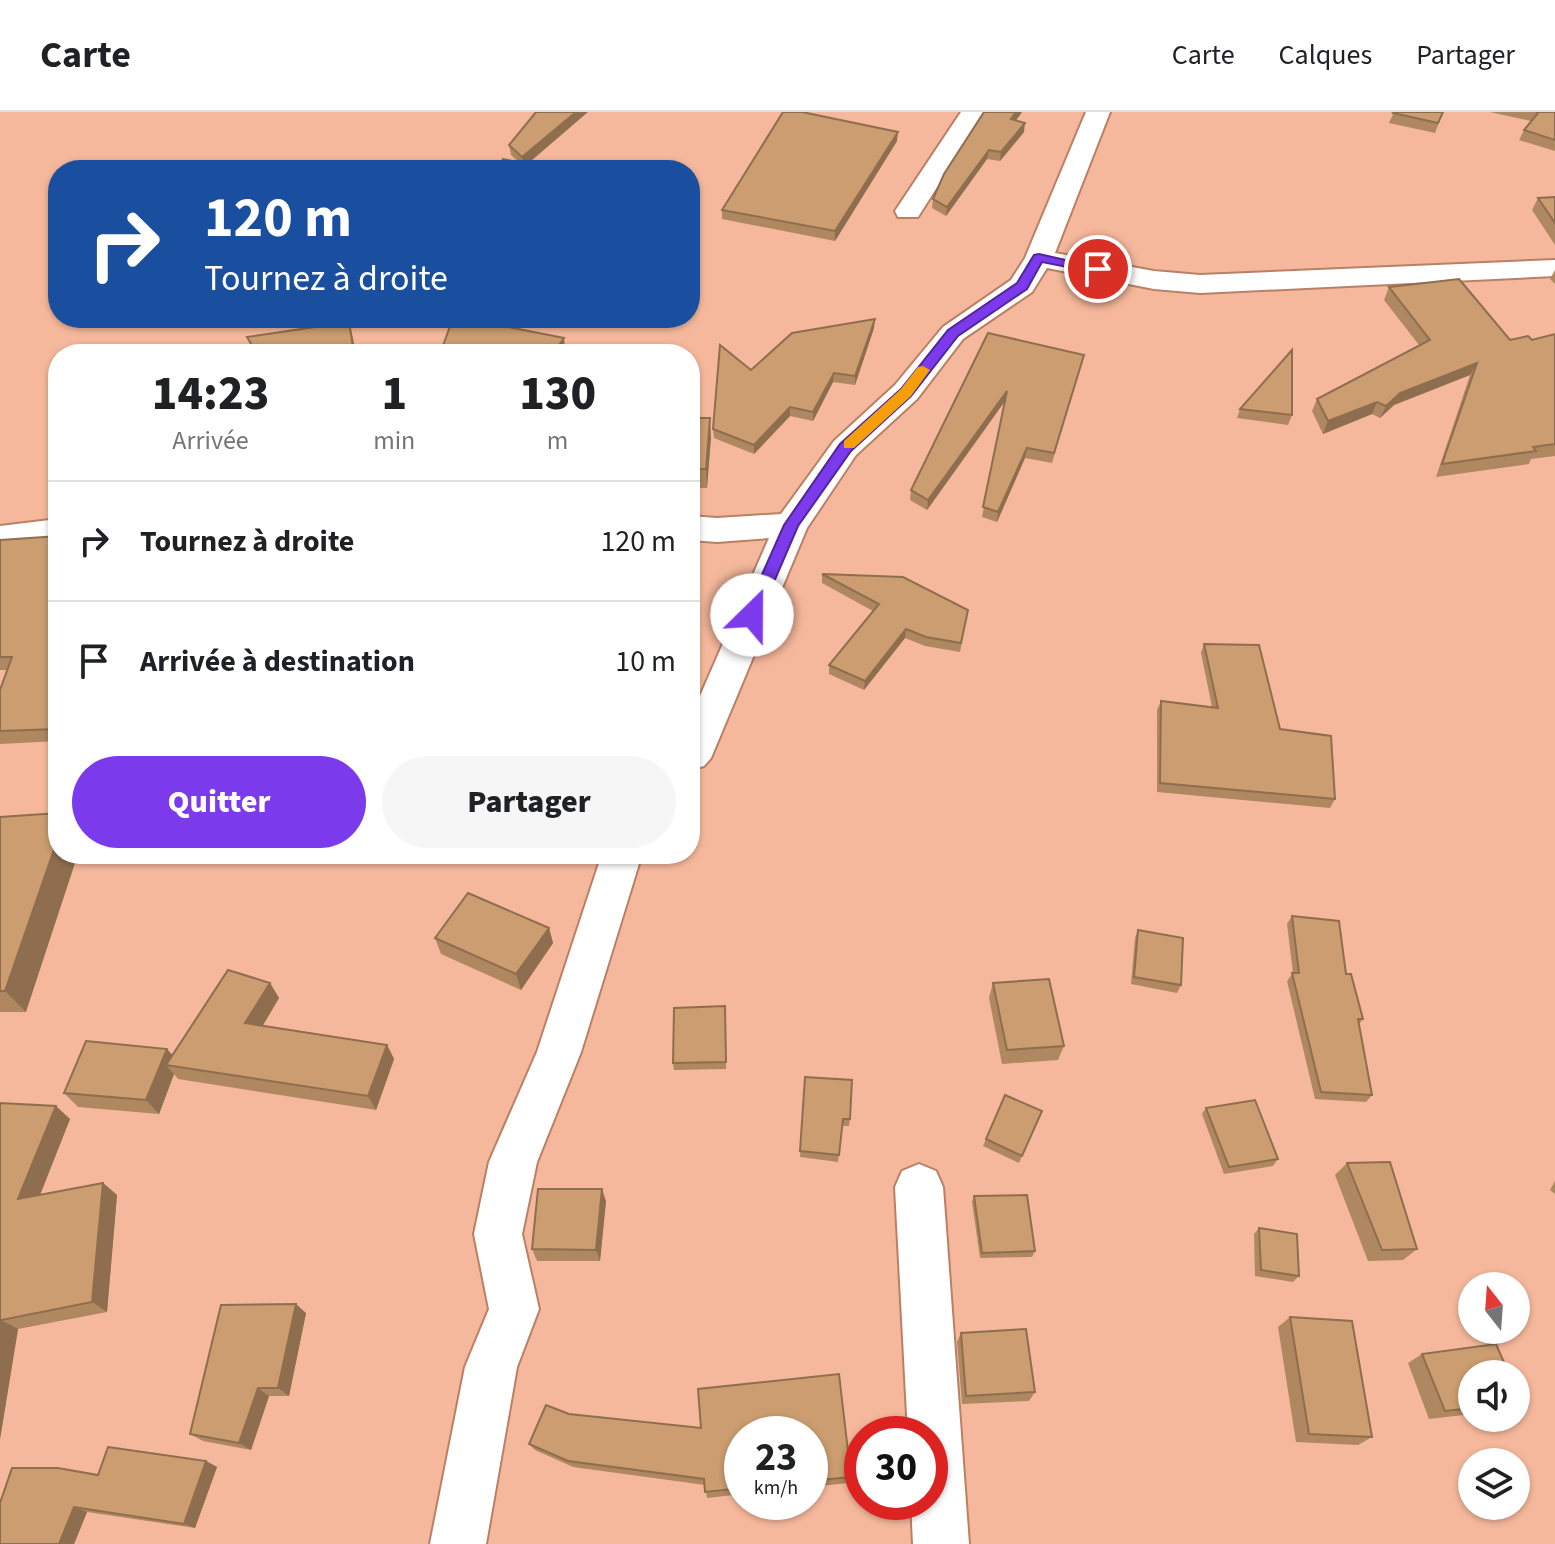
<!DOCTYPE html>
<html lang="fr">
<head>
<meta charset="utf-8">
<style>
  body { margin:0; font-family:"Source Sans 3",sans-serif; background:#f6f6f6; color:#202124; height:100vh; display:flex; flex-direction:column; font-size:30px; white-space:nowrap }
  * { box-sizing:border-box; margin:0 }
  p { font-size:26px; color:#757577 }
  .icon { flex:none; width:44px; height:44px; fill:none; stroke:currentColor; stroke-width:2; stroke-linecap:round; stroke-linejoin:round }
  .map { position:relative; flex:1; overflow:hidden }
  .details { position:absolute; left:48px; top:232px; width:652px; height:520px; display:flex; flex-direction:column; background:#fff; border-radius:32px; box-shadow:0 2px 6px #0004 }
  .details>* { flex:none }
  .guide { position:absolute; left:48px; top:48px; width:652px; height:168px; border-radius:32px; box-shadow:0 2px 6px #0004; background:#1a4fa0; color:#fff; overflow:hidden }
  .needle { width:52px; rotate:343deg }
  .controls { position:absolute; left:1458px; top:1160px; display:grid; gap:16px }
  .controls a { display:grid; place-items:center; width:72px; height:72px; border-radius:50%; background:#fff; box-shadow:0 2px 6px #0004; font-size:40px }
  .speed { position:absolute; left:724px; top:1304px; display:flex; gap:16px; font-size:40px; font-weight:700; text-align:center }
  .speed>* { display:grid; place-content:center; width:104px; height:104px; border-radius:50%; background:#fff; box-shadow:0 2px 6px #0004; line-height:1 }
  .speed small { font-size:20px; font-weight:400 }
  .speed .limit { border:12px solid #d22; background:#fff; color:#111 }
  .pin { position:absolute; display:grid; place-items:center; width:68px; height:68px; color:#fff; margin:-34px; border:4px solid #fff; border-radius:50%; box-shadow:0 2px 8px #0007 }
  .me { position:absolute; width:88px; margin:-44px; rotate:23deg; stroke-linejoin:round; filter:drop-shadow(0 0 6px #0008) }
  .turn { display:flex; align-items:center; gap:28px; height:168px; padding:0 24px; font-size:36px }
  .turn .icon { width:104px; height:104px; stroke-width:2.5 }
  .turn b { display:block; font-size:56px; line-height:68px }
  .eta { display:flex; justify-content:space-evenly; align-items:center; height:136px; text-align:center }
  .eta b { font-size:48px; font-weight:800; line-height:56px }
  .cta { display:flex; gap:16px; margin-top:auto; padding:16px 24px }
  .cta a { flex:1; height:92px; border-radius:48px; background:#7c3aed; color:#fff; font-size:32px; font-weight:800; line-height:92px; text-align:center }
  .cta a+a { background:#f6f6f6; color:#202124 }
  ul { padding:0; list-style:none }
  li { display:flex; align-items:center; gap:24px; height:120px; padding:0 24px; border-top:2px solid #e0e0e0 }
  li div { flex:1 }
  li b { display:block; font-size:30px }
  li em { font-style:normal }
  header { display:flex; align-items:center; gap:48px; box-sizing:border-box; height:112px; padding:0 40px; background:#fff; border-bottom:2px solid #e0e0e0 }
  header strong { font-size:38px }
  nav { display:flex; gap:44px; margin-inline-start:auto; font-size:28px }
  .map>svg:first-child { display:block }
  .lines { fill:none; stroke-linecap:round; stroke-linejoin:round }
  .minor-casing { stroke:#ba8066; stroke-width:4 }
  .minor { fill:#fff; fill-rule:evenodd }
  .wall { fill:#af8760 }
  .shaded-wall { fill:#8e6e4e }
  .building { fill:#cb9d70; stroke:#8e6e4e; stroke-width:2 }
  .route { fill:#7c3aed; stroke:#51269a; stroke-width:2 }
  .slow { fill:#f59e0b }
</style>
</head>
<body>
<header>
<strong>Carte</strong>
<nav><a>Carte</a><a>Calques</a><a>Partager</a></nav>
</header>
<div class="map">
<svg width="1555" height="1432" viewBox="0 0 1555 1432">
  <rect width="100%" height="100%" fill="#f6b89c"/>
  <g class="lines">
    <defs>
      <g id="minor">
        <polygon points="961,0 985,0 918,105 898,105 895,99"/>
        <polygon points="1086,0 1110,0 1055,141 1154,159 1200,163 1555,148 1555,164 1200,181 1154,177 1047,156 1032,180 963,227 917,287 856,343 807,416 711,646 704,654 690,658 690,607 769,426 717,430 690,428 690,404 717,406 781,402 834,329 895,273 943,215 1011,168 1025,146"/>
        <polygon points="58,407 58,431 0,438 0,414"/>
        <polygon points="602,742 642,742 581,940 537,1050 522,1122 539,1197 517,1255 486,1432 430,1432 465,1255 489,1197 474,1122 489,1050 537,940"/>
        <polygon points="919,1052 936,1059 943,1075 969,1432 913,1432 911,1390 930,1390 930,1322 908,1322 895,1075 902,1059"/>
      </g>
    </defs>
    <use href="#minor" class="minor-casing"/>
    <use href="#minor" class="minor"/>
  </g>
  <g class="wall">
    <polygon points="536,0 527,52 519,50 511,43 509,33"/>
    <polygon points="984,0 1022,0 1016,8 1024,20 1000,49 987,47 946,104 932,96 933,87"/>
    <polygon points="1394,0 1443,0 1435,21 1389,11"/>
    <polygon points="1490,0 1555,0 1555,39 1519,28 1524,18 1531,9"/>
    <polygon points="897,29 835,129 722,107 722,98"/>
    <polygon points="1555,85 1555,133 1532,98 1538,86"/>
    <polygon points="1555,158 1555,172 1550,167"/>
    <polygon points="1389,175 1510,228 1532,228 1555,222 1555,344 1531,347 1529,352 1436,365 1470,263 1394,293 1380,306 1372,302 1323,322 1312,299 1317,287 1419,233 1384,188"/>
    <polygon points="874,216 855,273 833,270 813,309 790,304 754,342 714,326 713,317 751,258"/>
    <polygon points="988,221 1084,243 1052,351 1025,346 997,410 982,405 1005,289 927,398 910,388 911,378"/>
    <polygon points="1240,297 1292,303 1288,313 1237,306"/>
    <polygon points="690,306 711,325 707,376 690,376"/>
    <polygon points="58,424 58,629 0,632 0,578 7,558 0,558 0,428"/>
    <polygon points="822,462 968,498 960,540 925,534 905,526 864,578 829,562 829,553 873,499 822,471"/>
    <polygon points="1204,532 1280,617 1335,687 1330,696 1157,680 1157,598 1161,589 1212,595 1201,541"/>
    <polygon points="0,705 26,900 0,900"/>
    <polygon points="1292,804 1346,862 1363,907 1359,912 1372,983 1366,990 1315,987 1287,869 1293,861 1287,812"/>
    <polygon points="549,816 553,831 521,878 441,842 435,826"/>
    <polygon points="1138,818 1181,873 1177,881 1131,872 1135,826"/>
    <polygon points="270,871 279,886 263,913 387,933 394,947 376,998 178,967 174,962 159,1002 78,995 64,981 167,937 172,943"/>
    <polygon points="993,871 1064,934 1058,948 1002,952 989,886"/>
    <polygon points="725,894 726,957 674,958 673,951"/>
    <polygon points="805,965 850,1007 849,1014 842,1014 838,1050 800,1045"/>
    <polygon points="0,991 70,1007 40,1083 103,1071 117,1083 107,1200 18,1217 0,1327"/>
    <polygon points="1206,996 1278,1047 1273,1054 1224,1062 1202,1002"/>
    <polygon points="1042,999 1019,1051 983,1034 986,1027"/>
    <polygon points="1347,1051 1417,1137 1403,1148 1368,1149 1335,1063"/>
    <polygon points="1555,1069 1555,1082 1550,1078"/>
    <polygon points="974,1084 1035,1139 1032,1145 980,1146 972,1090"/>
    <polygon points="606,1089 600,1149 537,1149 532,1137"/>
    <polygon points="1259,1116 1299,1164 1293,1170 1255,1164 1254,1122"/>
    <polygon points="306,1201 289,1284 269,1284 251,1338 203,1329 190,1322"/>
    <polygon points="1290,1205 1372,1325 1358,1333 1296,1330 1278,1215"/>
    <polygon points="961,1221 1035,1280 1029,1289 962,1292 957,1230"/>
    <polygon points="1422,1242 1472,1262 1472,1302 1429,1307 1408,1251"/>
    <polygon points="839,1262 851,1365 849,1371 810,1375 810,1322 742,1322 742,1382 707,1386 705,1373 573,1355 535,1338 529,1332 546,1293 569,1302 701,1316 698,1277"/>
    <polygon points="206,1349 217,1355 195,1416 87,1400 74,1432 0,1432 98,1363"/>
  </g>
  <g class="shaded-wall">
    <polygon points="576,0 588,0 524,55 522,45"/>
    <polygon points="1016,0 1022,0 1010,17 1011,7"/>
    <polygon points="1025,11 1024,20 1000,49 1001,40"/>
    <polygon points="898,20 897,29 835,129 835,119"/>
    <polygon points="989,38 987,47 946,104 947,95"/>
    <polygon points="494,206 499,206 495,221 493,212"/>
    <polygon points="875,207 874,216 855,273 855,264"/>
    <polygon points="349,210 353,226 356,242 354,242"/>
    <polygon points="564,226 565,236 561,242 553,242"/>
    <polygon points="1477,251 1470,263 1394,293 1380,306 1386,294 1400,281"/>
    <polygon points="834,261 833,270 813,309 813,300"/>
    <polygon points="1007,279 1005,289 927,398 928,388"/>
    <polygon points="1377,290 1372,302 1323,322 1328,309"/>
    <polygon points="790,295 790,304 754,342 754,333"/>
    <polygon points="710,306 711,325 707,376 706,357"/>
    <polygon points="1027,336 1025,346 997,410 998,400"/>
    <polygon points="906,517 905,526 864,578 865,569"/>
    <polygon points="58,726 58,742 78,742 26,900 5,879"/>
    <polygon points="549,816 553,831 521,878 516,862"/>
    <polygon points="270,871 279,886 256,925 245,911"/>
    <polygon points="387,933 394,947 376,998 368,984"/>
    <polygon points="167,937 179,951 166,953 174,962 159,1002 146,988"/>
    <polygon points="56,994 70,1007 34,1098 18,1087"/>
    <polygon points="103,1071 117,1083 107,1200 92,1190"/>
    <polygon points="602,1077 606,1089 600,1149 596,1138"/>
    <polygon points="296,1192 306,1201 289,1284 278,1276"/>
    <polygon points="1,1208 18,1217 0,1327 0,1212"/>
    <polygon points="258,1276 269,1284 251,1338 239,1331"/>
    <polygon points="206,1349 217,1355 195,1416 184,1412"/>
    <polygon points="74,1395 87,1400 74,1432 59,1432"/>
  </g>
  <g class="building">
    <polygon points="536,0 576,0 522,45 509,33"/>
    <polygon points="783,0 802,0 898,20 835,119 722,98"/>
    <polygon points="984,0 1016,0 1011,7 1025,11 1001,40 989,38 947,95 933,87 944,62"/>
    <polygon points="1394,0 1443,0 1438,11 1393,1"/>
    <polygon points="1536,0 1555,0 1555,28 1524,18 1538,1"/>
    <polygon points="503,47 551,58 498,58"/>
    <polygon points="1555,85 1555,111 1538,86"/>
    <polygon points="1459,167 1510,228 1528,224 1532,228 1555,222 1555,332 1533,335 1536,339 1442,352 1477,251 1400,281 1386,294 1377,290 1328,309 1317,287 1430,228 1389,175"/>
    <polygon points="453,206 494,206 493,212 564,226 553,242 440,242"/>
    <polygon points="875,207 855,264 834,261 813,300 790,295 754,333 713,317 720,233 751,258 792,221"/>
    <polygon points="349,210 354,242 257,242 247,225"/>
    <polygon points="988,221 1084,243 1054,341 1027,336 998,400 983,395 1007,279 928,388 911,378"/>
    <polygon points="1292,238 1292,303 1240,297"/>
    <polygon points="690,306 710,306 706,357 690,357"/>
    <polygon points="58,424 58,617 0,619 0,578 12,545 0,545 0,428"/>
    <polygon points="822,462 903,465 968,498 961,531 926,525 906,517 865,569 829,553 879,492"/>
    <polygon points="1204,532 1259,533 1280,617 1331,624 1335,687 1160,671 1161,589 1218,596"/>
    <polygon points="58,701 58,726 5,879 0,879 0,705"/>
    <polygon points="468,781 549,816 516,862 435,826"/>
    <polygon points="1292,804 1339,809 1346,862 1351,862 1363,907 1358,907 1372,983 1321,980 1292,861 1299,861"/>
    <polygon points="1138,818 1183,826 1181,873 1134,865"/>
    <polygon points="228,858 270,871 245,911 387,933 368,984 166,953"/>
    <polygon points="1049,867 1064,934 1007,938 993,871"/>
    <polygon points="725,894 726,950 673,951 674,896"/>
    <polygon points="86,929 167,937 146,988 64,981"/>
    <polygon points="805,965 852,968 850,1007 843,1007 839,1043 800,1039"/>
    <polygon points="1005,983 1042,999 1022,1044 986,1027"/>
    <polygon points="1255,988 1278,1047 1229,1055 1206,996"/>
    <polygon points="0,991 56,994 18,1087 103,1071 92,1190 1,1208 0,1212"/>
    <polygon points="1390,1050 1417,1137 1382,1138 1347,1051"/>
    <polygon points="538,1077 602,1077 596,1138 532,1137"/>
    <polygon points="1027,1083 1035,1139 982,1141 974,1084"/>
    <polygon points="1259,1116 1297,1122 1299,1164 1261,1158"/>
    <polygon points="296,1192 278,1276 258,1276 239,1331 190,1322 221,1193"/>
    <polygon points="1290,1205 1352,1209 1372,1325 1309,1322"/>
    <polygon points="1026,1217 1035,1280 966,1284 961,1221"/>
    <polygon points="1496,1232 1509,1262 1472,1262 1472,1296 1445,1299 1422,1242"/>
    <polygon points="839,1262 851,1365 810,1369 810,1322 742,1322 742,1376 705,1380 704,1367 568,1349 529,1332 546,1293 569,1302 701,1316 698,1277"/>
    <polygon points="1516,1279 1520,1289 1516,1290"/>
    <polygon points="108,1335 206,1349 184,1412 74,1395 59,1432 0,1432 0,1391 12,1356 58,1356 98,1363"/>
  </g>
  <polygon class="route" points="1039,142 1105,157 1098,161 1042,150 1027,177 958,224 911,284 851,339 798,414 758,507 747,507 744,503 784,413 840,332 901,277 948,218 1017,171 1034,143"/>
  <polygon class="slow" points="923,254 930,258 911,284 854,336 844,336 844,329 901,277 918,255"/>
</svg>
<div class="controls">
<a><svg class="needle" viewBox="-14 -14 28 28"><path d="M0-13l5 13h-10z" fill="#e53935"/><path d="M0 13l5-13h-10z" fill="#757577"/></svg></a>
<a><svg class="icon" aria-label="sound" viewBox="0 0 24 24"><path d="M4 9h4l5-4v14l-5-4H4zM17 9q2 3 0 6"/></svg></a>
<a><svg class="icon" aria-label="layers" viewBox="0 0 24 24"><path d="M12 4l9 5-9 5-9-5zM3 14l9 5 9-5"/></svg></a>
</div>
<div class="speed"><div>23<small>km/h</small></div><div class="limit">30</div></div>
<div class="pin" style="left:1098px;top:157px;background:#d93025"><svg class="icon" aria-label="arrive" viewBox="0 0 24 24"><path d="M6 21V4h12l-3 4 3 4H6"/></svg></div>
<svg class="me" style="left:752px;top:503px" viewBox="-20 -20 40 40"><circle r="19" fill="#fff"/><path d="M0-13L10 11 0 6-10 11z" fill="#7c3aed"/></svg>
<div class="guide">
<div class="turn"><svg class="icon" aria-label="right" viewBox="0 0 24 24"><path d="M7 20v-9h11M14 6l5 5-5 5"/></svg><div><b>120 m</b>Tournez à droite</div></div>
</div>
<section class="details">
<div class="eta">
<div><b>14:23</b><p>Arrivée</p></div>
<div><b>1</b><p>min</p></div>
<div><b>130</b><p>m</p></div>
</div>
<ul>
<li><svg class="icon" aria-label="right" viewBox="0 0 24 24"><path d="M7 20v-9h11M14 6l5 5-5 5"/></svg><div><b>Tournez à droite</b></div><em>120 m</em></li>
<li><svg class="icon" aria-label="arrive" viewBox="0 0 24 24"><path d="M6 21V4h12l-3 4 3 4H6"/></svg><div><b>Arrivée à destination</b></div><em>10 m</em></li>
</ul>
<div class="cta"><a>Quitter</a><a>Partager</a></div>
</section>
</div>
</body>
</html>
